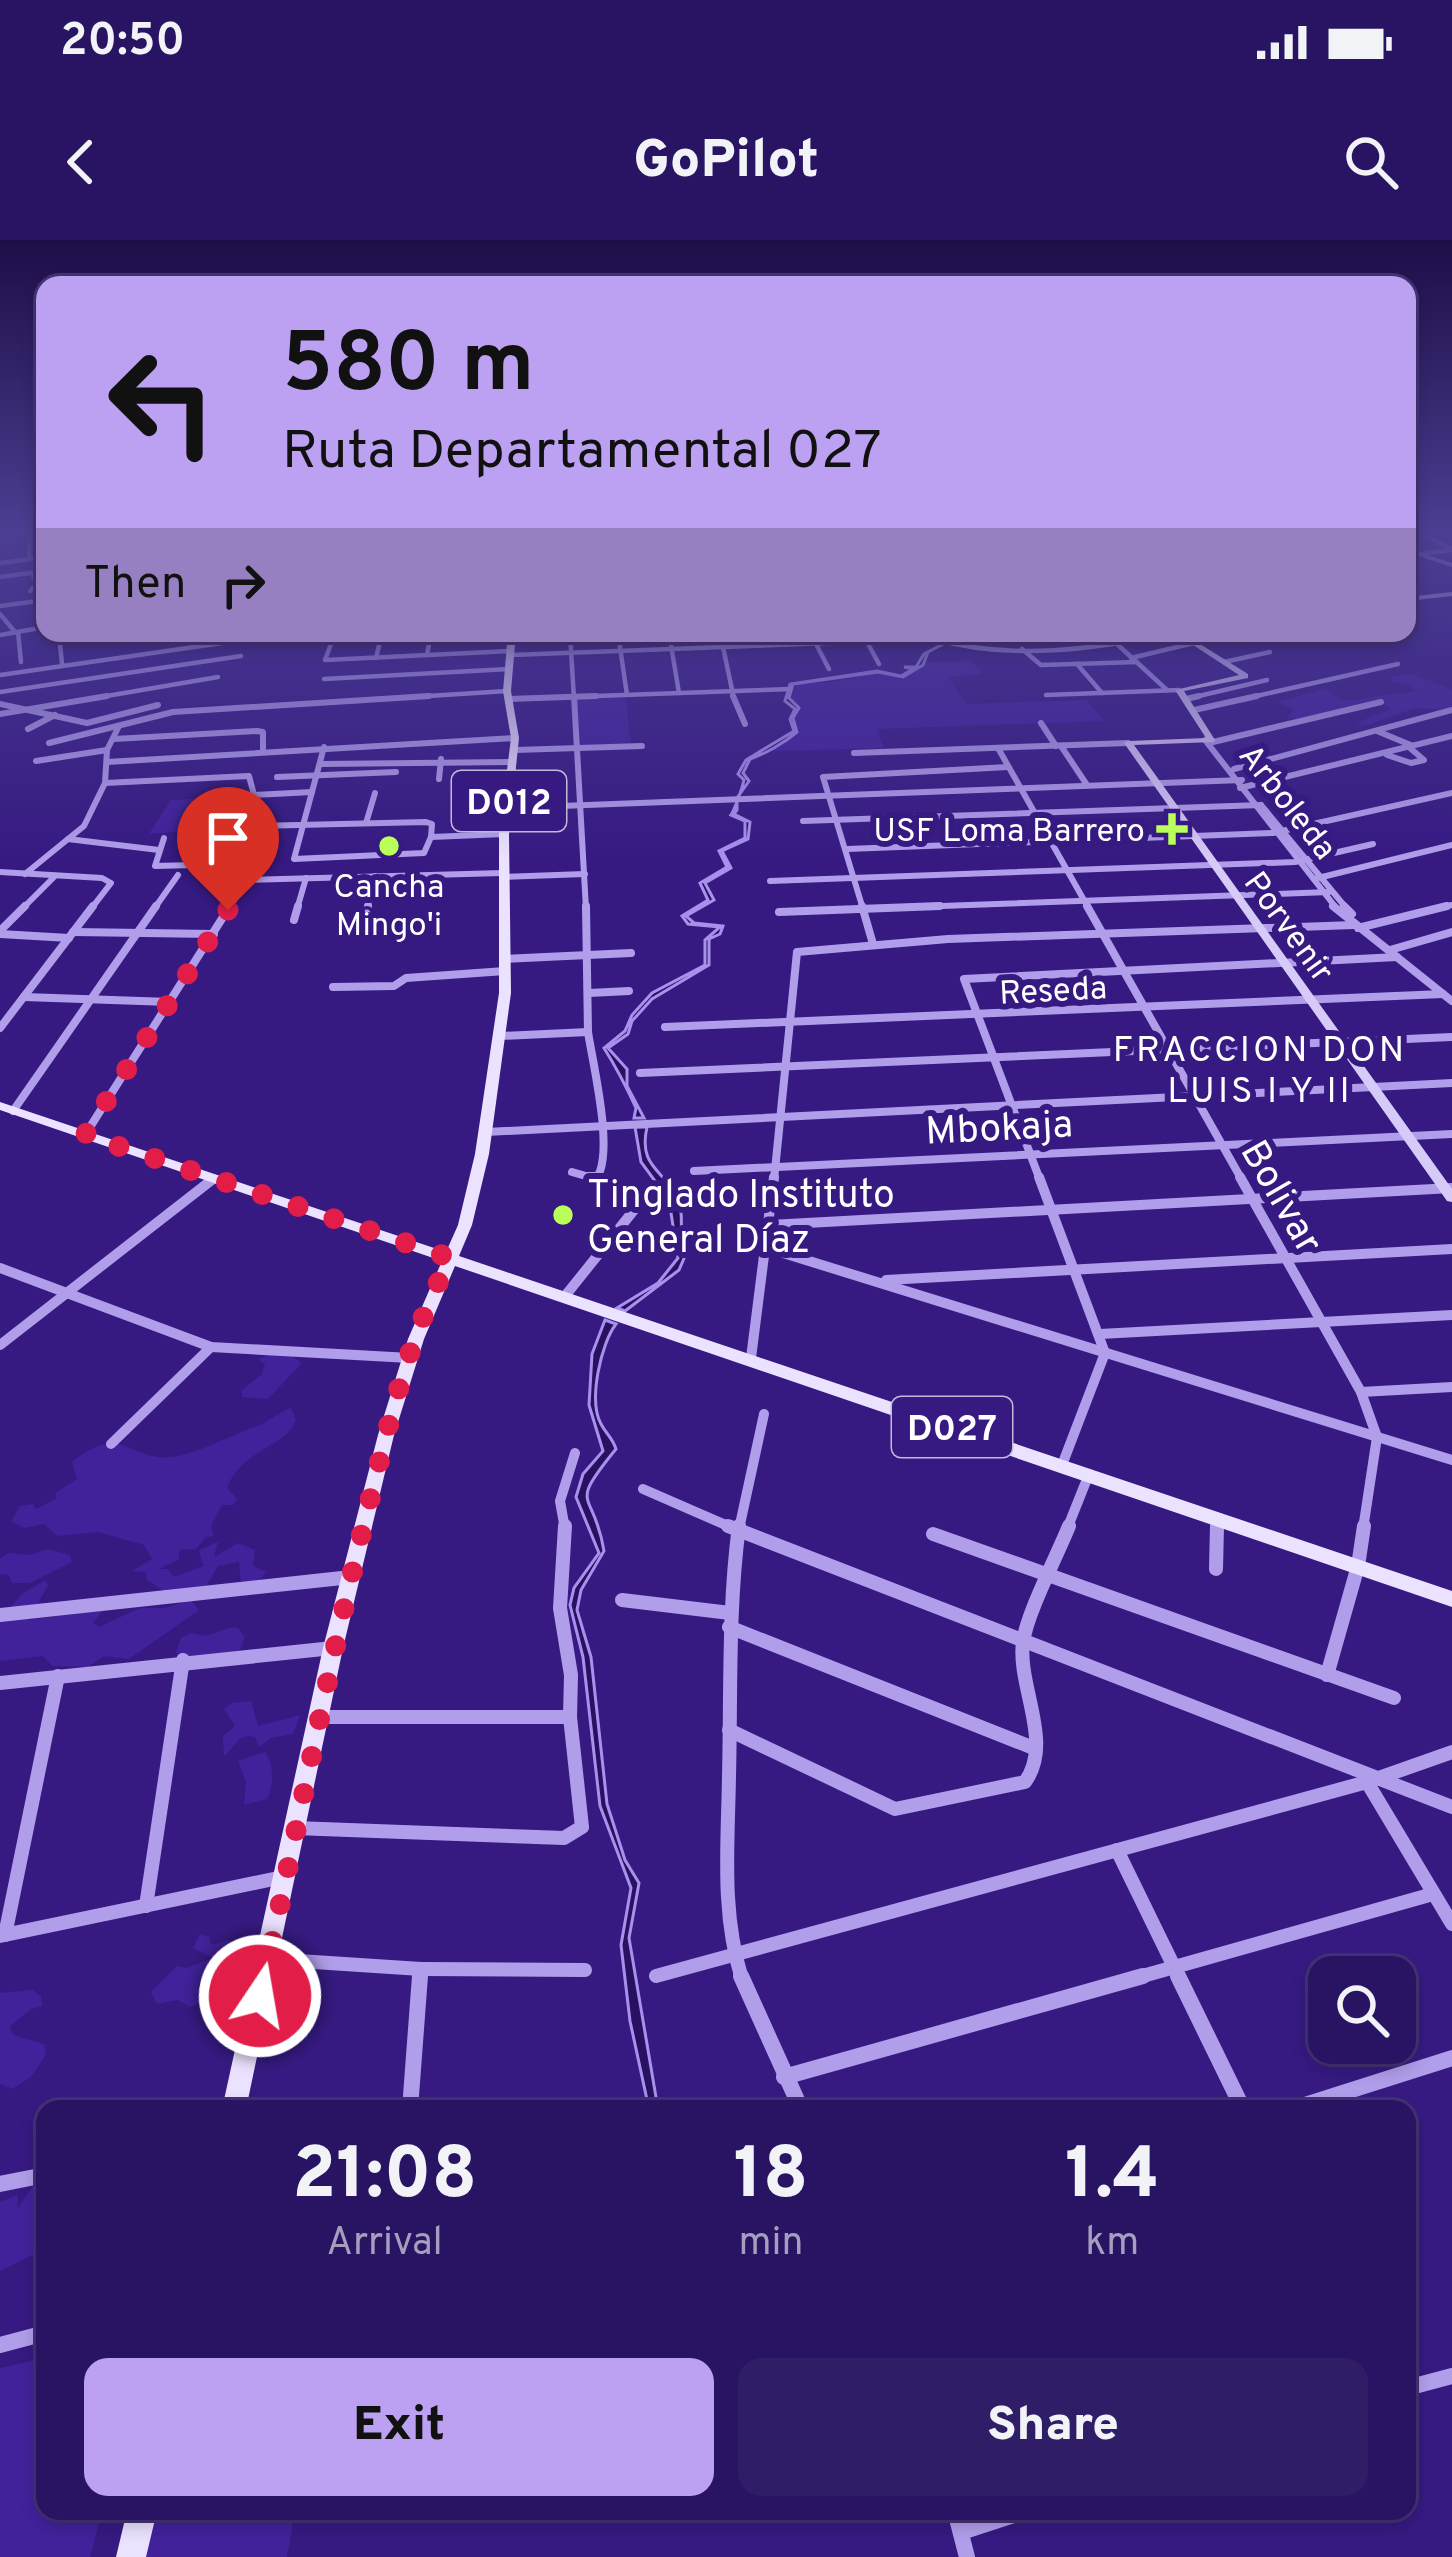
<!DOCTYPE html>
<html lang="en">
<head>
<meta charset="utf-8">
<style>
  body { margin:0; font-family:Overpass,sans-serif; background:#301d68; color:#f1f3f6; height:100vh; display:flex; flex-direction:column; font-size:45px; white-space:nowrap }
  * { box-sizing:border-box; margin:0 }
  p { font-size:39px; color:#a59ebe }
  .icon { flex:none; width:66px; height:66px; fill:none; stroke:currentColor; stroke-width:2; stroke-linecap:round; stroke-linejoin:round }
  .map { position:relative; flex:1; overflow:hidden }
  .sheet { position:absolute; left:36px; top:1860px; width:1380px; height:420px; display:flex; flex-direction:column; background:#281462; border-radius:24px; box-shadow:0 6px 18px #0003,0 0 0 3px #437 }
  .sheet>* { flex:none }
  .guide { position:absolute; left:36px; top:36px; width:1380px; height:366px; border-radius:24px; box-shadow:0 6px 18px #0003,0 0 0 3px #437; background:#bca0f2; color:#111; overflow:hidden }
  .controls { position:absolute; left:1308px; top:1716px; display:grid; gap:24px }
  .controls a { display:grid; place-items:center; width:108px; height:108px; border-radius:24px; background:#281462; box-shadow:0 6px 18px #0003,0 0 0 3px #437; font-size:60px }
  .pin { position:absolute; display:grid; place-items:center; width:102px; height:102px; color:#fff; margin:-123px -51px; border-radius:50% 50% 50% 0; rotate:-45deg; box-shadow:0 0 12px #0007 }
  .pin .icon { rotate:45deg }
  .me { position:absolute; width:132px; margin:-66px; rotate:12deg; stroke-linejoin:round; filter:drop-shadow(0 0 9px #0008) }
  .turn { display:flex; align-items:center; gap:42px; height:252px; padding:0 48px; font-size:54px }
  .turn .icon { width:156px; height:156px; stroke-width:2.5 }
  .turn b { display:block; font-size:84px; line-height:102px }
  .then { display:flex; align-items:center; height:114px; padding:0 48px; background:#0003; gap:24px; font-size:45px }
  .eta { display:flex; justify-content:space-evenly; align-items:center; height:204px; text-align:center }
  .eta b { font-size:72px; font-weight:800; line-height:84px }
  .button { display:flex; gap:24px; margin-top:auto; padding:24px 48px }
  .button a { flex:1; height:138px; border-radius:24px; background:#bca0f2; color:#111; font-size:48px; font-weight:800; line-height:138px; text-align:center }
  .button a+a { background:#301d68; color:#f1f3f6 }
  .status { display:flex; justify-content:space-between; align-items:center; height:84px; padding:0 60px; background:#281462; direction:ltr }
  .status svg { height:33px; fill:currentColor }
  header { display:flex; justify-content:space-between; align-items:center; height:156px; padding:0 48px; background:#281462; font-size:54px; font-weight:800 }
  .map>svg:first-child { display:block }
  .green { fill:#41229b }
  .water { fill:#271160; stroke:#a791ed; stroke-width:3 }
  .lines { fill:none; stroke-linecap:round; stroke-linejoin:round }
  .street-far5 { stroke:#b19eeb; stroke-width:4.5 }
  .street-far4 { stroke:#b19eeb; stroke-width:6 }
  .street-far3 { stroke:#b19eeb; stroke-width:8 }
  .street-far2 { stroke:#b19eeb; stroke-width:10 }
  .street-far1 { stroke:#b19eeb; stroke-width:14 }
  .street { stroke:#b19eeb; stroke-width:16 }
  .secondary { fill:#d6caf8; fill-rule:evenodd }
  .primary { fill:#ebe2ff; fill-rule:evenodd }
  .route { stroke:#e11d48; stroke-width:21; stroke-dasharray:0 37.8 }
  .poi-dot { fill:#b9fe59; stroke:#361a82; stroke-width:4.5 }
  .labels { text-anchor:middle; stroke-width:12; stroke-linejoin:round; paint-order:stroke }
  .far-street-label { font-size:33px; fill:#fff; stroke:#361a82 }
  .far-poi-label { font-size:33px; fill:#fff; stroke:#361a82; text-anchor:end }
  .shield { fill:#361a82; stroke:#c3bada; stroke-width:3 }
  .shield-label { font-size:36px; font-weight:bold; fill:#fff }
  .far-neighbourhood-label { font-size:36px; letter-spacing:3px; fill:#fff; stroke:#361a82 }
  .street-label { font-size:39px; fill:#fff; stroke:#361a82 }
  .poi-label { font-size:39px; fill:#fff; stroke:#361a82; text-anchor:start }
</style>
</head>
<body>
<div class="status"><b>20:50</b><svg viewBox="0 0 49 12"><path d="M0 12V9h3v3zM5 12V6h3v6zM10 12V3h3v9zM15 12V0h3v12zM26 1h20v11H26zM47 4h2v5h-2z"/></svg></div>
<header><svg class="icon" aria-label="back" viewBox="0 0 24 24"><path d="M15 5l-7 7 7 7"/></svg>GoPilot<svg class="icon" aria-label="search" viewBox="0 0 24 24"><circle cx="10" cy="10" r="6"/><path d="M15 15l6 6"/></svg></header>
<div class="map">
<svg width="1452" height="2317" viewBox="0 0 1452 2317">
  <rect width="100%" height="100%" fill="#361a82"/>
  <g class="green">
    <polygon points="972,421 983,434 948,437 966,464 1086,460 1104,481 877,489 884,508 774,511 771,507 799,492 795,477 800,470 791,458 796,444 833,442 877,433 904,437 924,422"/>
    <polygon points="1411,434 1452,449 1452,470 1416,468 1358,488 1361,481 1391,469 1382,463 1318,479 1286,478 1294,470 1278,462 1325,449 1344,461 1415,451 1412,446 1391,442 1392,436"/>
    <polygon points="625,456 631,504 580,505 577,458"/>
    <polygon points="250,556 243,586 149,594 171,560"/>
    <polygon points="271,1114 290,1115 302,1123 268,1159 242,1157 242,1150 262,1134 265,1124 258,1119"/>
    <path d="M 291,1168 L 296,1180 C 287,1207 241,1209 227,1248 L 237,1259 L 233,1265 L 222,1265 L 211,1286 L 214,1296 L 206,1297 L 196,1309 L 179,1310 L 179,1319 L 159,1329 L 168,1329 L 174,1337 L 203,1326 L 199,1310 L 218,1302 L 214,1317 L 238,1303 L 255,1310 L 253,1326 L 266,1332 L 247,1356 L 242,1354 L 239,1322 L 218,1326 L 205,1348 L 165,1352 L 147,1340 L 146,1332 L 132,1331 L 152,1319 L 144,1305 L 98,1292 L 57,1296 L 44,1284 L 24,1288 L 11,1282 L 20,1266 L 33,1264 L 36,1269 L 57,1258 L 55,1253 L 77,1239 L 72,1222 C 125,1179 130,1226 177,1216 C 204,1211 232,1195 257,1186 C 269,1182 278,1172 291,1168 Z"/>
    <polygon points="48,1309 70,1315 72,1322 30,1343 12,1343 8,1335 0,1334 0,1319 9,1313 31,1315"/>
    <polygon points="45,1340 48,1345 29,1380 103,1370 93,1383 99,1387 140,1368 165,1368 191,1360 199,1370 129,1419 104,1416 88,1427 52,1426 43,1416 0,1421 0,1379 22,1354"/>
    <polygon points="229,1388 238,1388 245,1397 239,1411 194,1417 176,1413 181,1398 190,1393 206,1396"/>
    <path d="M 251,1461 L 258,1486 L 300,1475 L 293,1494 L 271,1498 L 259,1507 L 255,1497 C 236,1493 236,1508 224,1516 L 223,1496 L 235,1486 L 224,1469 L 232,1463 Z"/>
    <path d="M 265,1512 C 274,1523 274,1547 267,1559 L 244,1565 L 246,1543 L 238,1521 Z"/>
    <polygon points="200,1694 209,1697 211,1705 228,1700 234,1706 233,1723 215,1738 206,1760 190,1767 178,1760 157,1764 151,1752 177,1726 187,1728 212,1718 193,1708"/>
    <polygon points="33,1750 41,1756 42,1766 31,1769 10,1786 13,1795 44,1804 46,1814 32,1836 12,1849 0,1844 0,1753"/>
    <polygon points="45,1941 45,2009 0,2031 0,1962 17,1955 18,1968 33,1946"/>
    <polygon points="45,2118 45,2271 102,2271 90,2317 0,2317 0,2128"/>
    <polygon points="151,2271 295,2271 287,2317 140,2317"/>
  </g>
  <g class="water">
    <path d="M 947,402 L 928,412 L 923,425 L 903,437 L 878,432 L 793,444 L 789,458 L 799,468 L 793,478 L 797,492 C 784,503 765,514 750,519 L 743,533 L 749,541 L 737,558 L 737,570 L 734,574 L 750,582 L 748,599 L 722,611 L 731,628 L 705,643 L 714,660 L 686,676 L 694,683 L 723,686 L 720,694 L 709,699 L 709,725 L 652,759 L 632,781 L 628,794 L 608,808 L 627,829 L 627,846 L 644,878 L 634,878 L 636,868 C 626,846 616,827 604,808 L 625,791 L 632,775 L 652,753 L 705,725 L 705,700 L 720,687 L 688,684 L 682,676 L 708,660 L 700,643 L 727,627 L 719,611 L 745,598 L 745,581 L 731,575 C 734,571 742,549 744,540 L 738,534 L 746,520 L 794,491 L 790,479 L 795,469 L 785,461 L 790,444 L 877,431 L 901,436 L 913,429 L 904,427 L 916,427 L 924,414 Z"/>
    <path d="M 635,887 L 647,887 C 638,927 663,929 677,957 C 686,976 677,996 685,1016 L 679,1030 L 625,1071 L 617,1068 L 658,1043 L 678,1018 L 669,960 L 641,922 Z"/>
    <path d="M 605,1080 L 616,1084 C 601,1103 588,1161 601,1184 C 606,1194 612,1197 616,1209 C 566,1270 594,1248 604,1311 L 581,1350 L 577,1370 L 591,1417 L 607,1564 L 625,1620 L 639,1643 L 629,1698 L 658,1869 L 649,1869 L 630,1781 L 621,1705 L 631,1648 L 600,1566 L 583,1417 L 570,1365 L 574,1348 L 599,1313 L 576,1257 L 583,1234 L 603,1211 L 589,1165 L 592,1114 Z"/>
  </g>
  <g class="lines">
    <g class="street-far5">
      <polyline points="29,294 29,319"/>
      <polyline points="1420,294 1452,308"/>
      <polyline points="1419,314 1452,310"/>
      <polyline points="0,323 45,317"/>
      <polyline points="0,337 45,331"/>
      <polyline points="30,351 37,344 32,333"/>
      <polyline points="0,366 45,360"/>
      <polyline points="0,374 15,392"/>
      <polyline points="18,392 21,422"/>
      <polyline points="59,393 62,424"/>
      <polyline points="335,393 325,420 511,411"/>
      <polyline points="570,393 574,459"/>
      <polyline points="618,393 627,455"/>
      <polyline points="669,393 679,453"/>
      <polyline points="1105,393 1167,450"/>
      <polyline points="0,395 45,387"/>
      <polyline points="867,402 879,424"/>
      <polyline points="816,404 829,429"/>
      <polyline points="723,407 734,459"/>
      <polyline points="1022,409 1041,425 1137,422"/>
      <polyline points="427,415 431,393"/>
      <path d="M 511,415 L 935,399 C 1010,421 1097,409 1173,393"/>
      <polyline points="376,418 382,393"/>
      <polyline points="1131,418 1194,403"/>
      <polyline points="1224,422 1270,412"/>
      <polyline points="1077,424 1102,453"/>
      <polyline points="0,435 236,401 245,399 246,393"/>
      <polyline points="324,439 509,429"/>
      <polyline points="0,452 241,416"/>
      <polyline points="1046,455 1179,450"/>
      <polyline points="89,459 218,437"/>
      <polyline points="381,459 507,451"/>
      <polyline points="511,459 791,449"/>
      <polyline points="1186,459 1267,440"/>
      <polyline points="1243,459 1398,424"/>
    </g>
    <g class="street-far4">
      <polyline points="574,456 586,669"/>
      <polyline points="733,456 745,484"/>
      <polyline points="508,459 596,456"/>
      <polyline points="1186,459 1199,456"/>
      <polyline points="0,464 87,483 158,465"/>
      <polyline points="1194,470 1257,456"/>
      <polyline points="0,474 107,456"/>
      <polyline points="1041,483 1056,506"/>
      <polyline points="118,488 107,510 105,543 249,536 254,555 312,552"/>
      <polyline points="28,489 55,475"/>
      <polyline points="1377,491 1413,506"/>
      <polyline points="114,499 257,491 263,492 263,511"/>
      <polyline points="1205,500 1337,669"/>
      <polyline points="1213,502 1381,462"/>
      <polyline points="49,503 173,472 429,456"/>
      <polyline points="1061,506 1087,545"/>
      <polyline points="324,507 294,619 424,613 431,597"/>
      <polyline points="998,508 1089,669"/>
      <polyline points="515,510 642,506"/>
      <polyline points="854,513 1128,503"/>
      <polyline points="1387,515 1411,523 1424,520 1410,508"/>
      <polyline points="36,521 107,510"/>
      <polyline points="107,522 515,498"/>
      <polyline points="321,524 513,522"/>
      <polyline points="1234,529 1452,470"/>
      <polyline points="277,537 396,532"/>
      <polyline points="439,539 441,519"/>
      <polyline points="1240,548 1452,496"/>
      <polyline points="1261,565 1347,669"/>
      <polyline points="508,568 1242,540"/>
      <polyline points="803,581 1261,565"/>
      <polyline points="366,583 375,553"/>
      <polyline points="256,586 426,582 432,584 431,597 504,594"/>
      <polyline points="164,598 155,626 194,625"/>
      <polyline points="68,599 159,610"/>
      <polyline points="847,609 1273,593 1452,553"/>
      <polyline points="0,632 102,638 111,643 91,669"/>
      <polyline points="25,634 84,586 105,543"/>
      <polyline points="503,637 585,634"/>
      <polyline points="1314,639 1452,605"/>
      <polyline points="770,641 1295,622 1373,604"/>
      <polyline points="22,669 55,636"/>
      <polyline points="154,669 178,635"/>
      <polyline points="228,669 247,640 503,633"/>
      <polyline points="297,669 306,638"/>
      <polyline points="367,669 375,636"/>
      <polyline points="858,669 1329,652"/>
      <polyline points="863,669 823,537 1008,527"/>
      <polyline points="1435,669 1452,665"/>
    </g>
    <g class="street-far3">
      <polyline points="862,666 873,704"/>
      <polyline points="1087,666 1242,940"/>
      <polyline points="1333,666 1452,761"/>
      <polyline points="1344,666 1352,674"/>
      <polyline points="779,672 940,666"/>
      <polyline points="365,679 368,666"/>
      <polyline points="294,680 298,666"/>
      <polyline points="1358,688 1447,666"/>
      <polyline points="0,691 25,666"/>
      <polyline points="73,692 214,694"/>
      <polyline points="0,694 69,698"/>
      <polyline points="1390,710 1452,692"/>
      <polyline points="505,719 631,713"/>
      <polyline points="333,747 394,746 406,738 505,731"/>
      <polyline points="589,753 629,751"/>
      <polyline points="24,757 170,762"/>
      <polyline points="665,787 1443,754"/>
      <polyline points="0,788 93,666"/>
      <polyline points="501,796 588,792 586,666"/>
      <polyline points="640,833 1452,797"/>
      <polyline points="13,871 156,666"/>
      <polyline points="486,892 1452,843"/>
      <polyline points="85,895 230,666"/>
      <polyline points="694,931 1452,894"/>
      <path d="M 572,932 L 596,939 C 615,914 593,825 588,792"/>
      <polyline points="774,940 797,712 948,699 1354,685"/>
      <polyline points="1040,940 964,739 1397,717"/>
    </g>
    <g class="street-far2">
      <polyline points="589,937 598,937"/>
      <polyline points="1039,937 1105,1113 1062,1225"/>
      <polyline points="1240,937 1361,1152 1377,1197 1363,1289"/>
      <polyline points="770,985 1452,948"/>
      <polyline points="767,1008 1452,1220"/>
      <polyline points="0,1028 211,1107 410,1118"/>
      <polyline points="886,1040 1452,1009"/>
      <polyline points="565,1056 634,970"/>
      <polyline points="1100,1094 1452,1075"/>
      <polyline points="0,1105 213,939"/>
      <polyline points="751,1118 774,937"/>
      <polyline points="1361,1152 1452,1147"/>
      <polyline points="111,1204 211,1107"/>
      <polyline points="643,1249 735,1289"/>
      <polyline points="565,1289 560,1261 575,1213"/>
      <polyline points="739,1289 764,1174"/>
      <polyline points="1067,1289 1089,1234"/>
      <polyline points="1217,1289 1217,1281"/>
    </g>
    <g class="street-far1">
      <polyline points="728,1286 1452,1567"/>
      <path d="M 739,1286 C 728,1369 731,1453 729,1536 C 728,1604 721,1673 742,1739"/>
      <polyline points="933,1294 1394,1458"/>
      <polyline points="1216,1329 1217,1286"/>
      <polyline points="622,1360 730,1373"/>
      <polyline points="0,1375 351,1337"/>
      <polyline points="729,1387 1036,1509"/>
      <polyline points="1327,1435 1358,1326 1364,1286"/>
      <polyline points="0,1443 333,1408"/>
      <polyline points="319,1477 570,1477"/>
      <path d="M 729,1490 L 895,1569 L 1025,1542 C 1054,1502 1017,1446 1023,1402 C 1027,1373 1057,1316 1069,1286"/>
      <polyline points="1367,1542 1452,1684"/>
      <polyline points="295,1588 564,1598 582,1587 570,1477 571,1435 560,1368 565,1286"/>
      <polyline points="1117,1610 1180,1739"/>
      <polyline points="146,1666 183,1420"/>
      <polyline points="5,1695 58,1436"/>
      <polyline points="0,1696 283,1637"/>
      <polyline points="268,1719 421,1729 420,1739"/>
      <polyline points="421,1729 585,1730"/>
      <polyline points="656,1736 1367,1542 1452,1512"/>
      <polyline points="1132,1739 1433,1654"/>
    </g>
    <g class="street">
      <polyline points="741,1736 801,1869"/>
      <polyline points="1178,1736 1243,1869"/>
      <polyline points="784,1837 1143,1736"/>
      <polyline points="410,1869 420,1736"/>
      <polyline points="1292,1869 1452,1818"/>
      <polyline points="0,1944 45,1935"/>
      <polyline points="0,2105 45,2093"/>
      <polyline points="1407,2148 1452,2136"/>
      <polyline points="955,2271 967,2317"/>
      <polyline points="962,2292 1026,2271"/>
    </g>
    <g class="secondary">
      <polygon points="1407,308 1452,323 1452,327 1407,312"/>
      <polygon points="1452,352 1452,356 1407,361 1407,357"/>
      <polygon points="1226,393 1238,393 1200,404 1248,434 1248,438 1184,451 1215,500 1214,502 1134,505 1452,949 1452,962 1447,961 1124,503 1128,501 1206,498 1175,450 1239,435 1190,403"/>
    </g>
    <g class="primary">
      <polygon points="508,393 516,393 511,451 519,498 509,594 511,753 489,914 472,985 459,1016 1452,1351 1452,1367 455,1026 424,1099 394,1195 343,1408 246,1869 222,1869 323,1408 378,1195 408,1099 442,1021 0,870 0,862 446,1012 458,985 475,914 499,753 499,594 511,498 503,451"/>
      <polygon points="127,2271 157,2271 146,2317 116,2317"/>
    </g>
  </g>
  <linearGradient id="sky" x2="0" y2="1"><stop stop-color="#1e0e48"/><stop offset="0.47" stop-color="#4c3e92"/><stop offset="1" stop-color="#4c3e92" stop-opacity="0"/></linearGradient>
  <rect width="1452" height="619" fill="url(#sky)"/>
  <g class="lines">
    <path class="route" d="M 228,670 L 85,895 L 451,1018 C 407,1097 387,1192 365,1280 C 326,1438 296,1598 260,1756"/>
  </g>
  <g class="poi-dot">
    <path d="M1166 571h12v12h12v12h-12v12h-12v-12h-12v-12h12z"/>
    <circle cx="389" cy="606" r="12"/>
    <circle cx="563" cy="975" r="12"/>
  </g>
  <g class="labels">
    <g class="far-street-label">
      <text transform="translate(1289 561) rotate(52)" y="12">Arboleda</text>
      <text transform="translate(1290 686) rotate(54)" y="12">Porvenir</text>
      <text transform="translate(1053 749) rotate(-3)" y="12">Reseda</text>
    </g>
    <g class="far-poi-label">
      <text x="1145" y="601">USF Loma Barrero</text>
      <text x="389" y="657" text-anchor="middle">Cancha<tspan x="389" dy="38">Mingo'i</tspan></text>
    </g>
    <g class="shield">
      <rect x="452" y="531" width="114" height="60" rx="9"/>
      <rect x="892" y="1157" width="120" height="60" rx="9"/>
    </g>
    <g class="shield-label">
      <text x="509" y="574">D012</text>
      <text x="952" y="1200">D027</text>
    </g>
    <g class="far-neighbourhood-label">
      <text x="1260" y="821">FRACCION DON<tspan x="1260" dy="41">LUIS I Y II</tspan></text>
    </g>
    <g class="street-label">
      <text transform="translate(999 886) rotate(-3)" y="14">Mbokaja</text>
      <text transform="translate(1283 956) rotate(60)" y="14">Bolivar</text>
    </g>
    <g class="poi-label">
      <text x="587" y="967">Tinglado Instituto<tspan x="587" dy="45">General Díaz</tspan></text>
    </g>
  </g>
</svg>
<div class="controls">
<a><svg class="icon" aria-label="search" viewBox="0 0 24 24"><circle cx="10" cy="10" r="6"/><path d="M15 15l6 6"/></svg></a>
</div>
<div class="pin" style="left:228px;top:670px;background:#d93025"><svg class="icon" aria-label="arrive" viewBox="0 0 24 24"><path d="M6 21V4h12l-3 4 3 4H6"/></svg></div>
<svg class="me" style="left:260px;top:1756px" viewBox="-20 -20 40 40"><circle r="17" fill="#e11d48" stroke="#fff" stroke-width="3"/><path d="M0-11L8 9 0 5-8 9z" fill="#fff"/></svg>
<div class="guide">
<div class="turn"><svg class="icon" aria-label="left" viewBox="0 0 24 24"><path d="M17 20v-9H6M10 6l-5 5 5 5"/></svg><div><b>580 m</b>Ruta Departamental 027</div></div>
<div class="then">Then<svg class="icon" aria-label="right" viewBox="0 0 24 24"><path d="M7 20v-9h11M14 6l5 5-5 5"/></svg></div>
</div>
<section class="sheet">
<div class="eta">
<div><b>21:08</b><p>Arrival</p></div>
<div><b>18</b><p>min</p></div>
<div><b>1.4</b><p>km</p></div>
</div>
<div class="button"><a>Exit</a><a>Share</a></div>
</section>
</div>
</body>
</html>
